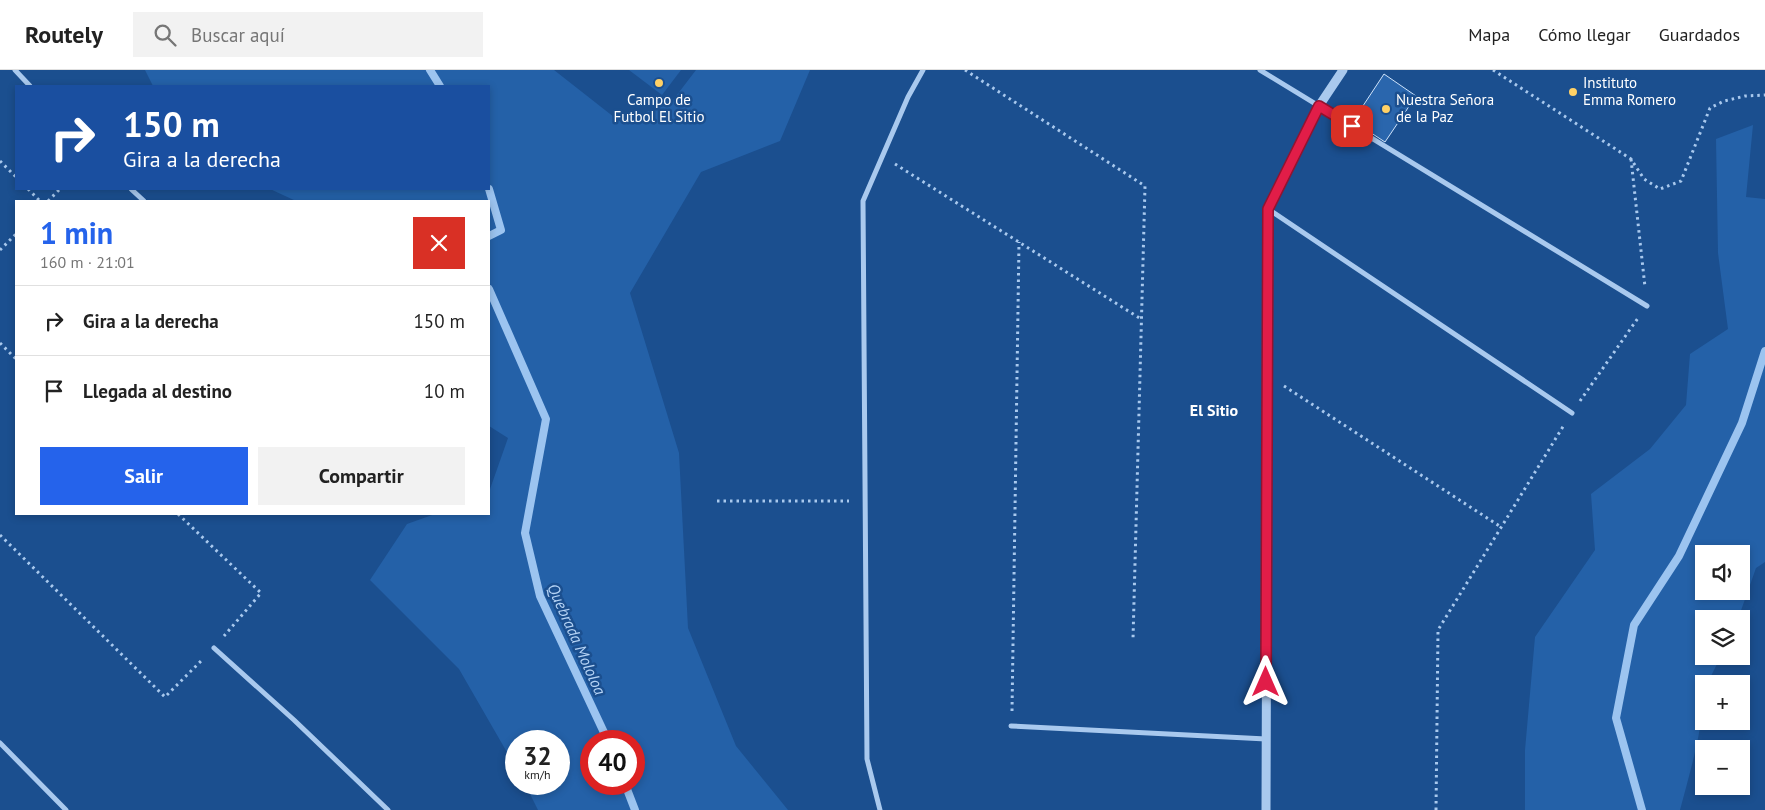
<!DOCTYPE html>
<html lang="es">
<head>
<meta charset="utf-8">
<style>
  body { margin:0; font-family:"PT Sans",sans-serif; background:#f2f2f2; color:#222; height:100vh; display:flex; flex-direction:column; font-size:19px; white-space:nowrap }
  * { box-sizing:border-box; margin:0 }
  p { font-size:16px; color:#767676 }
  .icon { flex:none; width:28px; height:28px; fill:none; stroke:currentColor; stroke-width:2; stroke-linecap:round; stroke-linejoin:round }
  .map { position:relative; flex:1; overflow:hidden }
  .details { position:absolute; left:15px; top:130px; width:475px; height:315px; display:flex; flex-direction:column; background:#fff; border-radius:0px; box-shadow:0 2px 8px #0003 }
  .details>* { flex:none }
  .guide { position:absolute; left:15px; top:15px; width:475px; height:105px; border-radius:0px; box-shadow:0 2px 8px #0003; background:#1a4fa0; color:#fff; overflow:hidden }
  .buttons { position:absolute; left:1695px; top:475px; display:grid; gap:10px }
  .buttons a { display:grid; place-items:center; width:55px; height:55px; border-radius:0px; background:#fff; box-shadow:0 2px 8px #0003; font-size:25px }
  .speed { position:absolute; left:505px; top:660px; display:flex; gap:10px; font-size:25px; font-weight:700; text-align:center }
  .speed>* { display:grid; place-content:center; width:65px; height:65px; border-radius:50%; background:#fff; box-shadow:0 2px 8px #0003; line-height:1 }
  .speed small { font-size:12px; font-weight:400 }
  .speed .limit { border:8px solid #d22; background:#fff; color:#111 }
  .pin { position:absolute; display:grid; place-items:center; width:42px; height:42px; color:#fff; margin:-21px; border-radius:10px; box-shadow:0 2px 8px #0006 }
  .me { position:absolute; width:55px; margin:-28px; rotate:0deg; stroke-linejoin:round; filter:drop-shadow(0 0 4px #0008) }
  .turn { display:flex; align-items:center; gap:18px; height:105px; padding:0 25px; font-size:22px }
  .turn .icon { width:65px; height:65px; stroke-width:2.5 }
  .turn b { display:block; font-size:35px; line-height:42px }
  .round { display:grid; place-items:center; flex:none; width:52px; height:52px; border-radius:0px; background:#f2f2f2 }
  .summary { display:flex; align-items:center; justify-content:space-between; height:85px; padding:0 25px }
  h1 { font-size:30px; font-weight:800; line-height:38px; color:#2563eb }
  .primary-button { display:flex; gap:10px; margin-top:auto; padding:10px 25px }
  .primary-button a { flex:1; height:58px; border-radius:0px; background:#2563eb; color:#fff; font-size:20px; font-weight:800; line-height:58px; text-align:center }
  .primary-button a+a { background:#f2f2f2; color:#222 }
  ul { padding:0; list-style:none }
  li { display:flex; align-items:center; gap:15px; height:70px; padding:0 25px; border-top:1px solid #e0e0e0 }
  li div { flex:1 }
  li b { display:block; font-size:19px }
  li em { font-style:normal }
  header { display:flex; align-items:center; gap:30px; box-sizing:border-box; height:70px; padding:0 25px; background:#fff; border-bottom:1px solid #e0e0e0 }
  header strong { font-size:24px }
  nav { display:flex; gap:28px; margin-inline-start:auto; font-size:18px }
  .search { width:350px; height:45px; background:#f2f2f2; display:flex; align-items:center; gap:12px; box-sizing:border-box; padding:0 18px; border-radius:0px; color:#767676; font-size:19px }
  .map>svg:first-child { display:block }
  .green { fill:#2461a8; fill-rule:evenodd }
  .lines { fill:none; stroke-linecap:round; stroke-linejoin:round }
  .stream { stroke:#9cc4f0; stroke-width:8 }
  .building { fill:#2a66ad; stroke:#cfe3fa }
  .path { stroke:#a9c9ee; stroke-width:3; stroke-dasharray:2.5 4; stroke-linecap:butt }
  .minor { stroke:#a9c9ee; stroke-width:5 }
  .tertiary { stroke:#a9c9ee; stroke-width:9 }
  .route-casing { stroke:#92132f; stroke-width:12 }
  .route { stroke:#e11d48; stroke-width:9 }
  .poi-dot { fill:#ffd166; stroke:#1b4f8f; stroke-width:2 }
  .labels { text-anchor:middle; stroke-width:5; stroke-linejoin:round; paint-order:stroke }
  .poi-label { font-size:15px; fill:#fff; stroke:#1b4f8f; text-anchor:start }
  .neighbourhood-label { font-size:16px; font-weight:bold; fill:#fff; stroke:#1b4f8f }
  .water-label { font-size:16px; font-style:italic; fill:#b5d3f5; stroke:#1b4f8f }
</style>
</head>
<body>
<header>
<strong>Routely</strong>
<div class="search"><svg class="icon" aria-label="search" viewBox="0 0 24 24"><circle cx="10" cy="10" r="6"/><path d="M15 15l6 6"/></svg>Buscar aquí</div>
<nav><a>Mapa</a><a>Cómo llegar</a><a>Guardados</a></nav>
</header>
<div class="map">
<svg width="1765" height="740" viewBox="0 0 1765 740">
  <rect width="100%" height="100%" fill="#1b4f8f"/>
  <g class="green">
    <path d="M 145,0 L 554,0 L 619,51 L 670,34 L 696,0 L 810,0 L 780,71 L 701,102 L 630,223 L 679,383 L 688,558 L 736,676 L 788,740 L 538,740 L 525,714 L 559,714 L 559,671 L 516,671 L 516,698 L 459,599 L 370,510 L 407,454 L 435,444 L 489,444 L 489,422 L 508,368 L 489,356 L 489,131 L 296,131 L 270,119 L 489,119 L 489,16 L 153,16 ZM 591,671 L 634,671 L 634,714 L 591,714 Z"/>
    <polygon points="629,0 681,0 662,25"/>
    <path d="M 1753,55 L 1746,127 L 1765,129 L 1765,492 L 1756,498 L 1738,549 L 1704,549 L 1704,586 L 1721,586 L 1707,614 L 1704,614 C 1704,657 1691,698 1680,740 L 1525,740 L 1525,680 L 1535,567 L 1595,480 L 1591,424 L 1650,379 L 1686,335 L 1690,284 L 1728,259 L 1718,183 L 1716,69 ZM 1704,484 L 1741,484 L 1741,521 L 1704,521 Z"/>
  </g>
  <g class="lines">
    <g class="stream">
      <polyline points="430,0 440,16"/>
      <polyline points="489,119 501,160 489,166"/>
      <polyline points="489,219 546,349 525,463 540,526 608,671"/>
      <polyline points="625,714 635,740"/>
      <polyline points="1642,740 1616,648 1634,555 1679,486 1742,353 1765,281"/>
    </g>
  </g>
  <polygon class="building" points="1384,4 1416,26 1385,72 1353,51"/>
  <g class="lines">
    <g class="path">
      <polyline points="965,0 1145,116 1133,569"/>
      <polyline points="1493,0 1631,89 1644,109 1660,119 1681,111 1710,38 1724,31 1745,26 1765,25"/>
      <polyline points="1631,89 1645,217"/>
      <polyline points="0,91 16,107"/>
      <polyline points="895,94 1141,249"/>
      <polyline points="28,119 40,131"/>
      <polyline points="48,131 60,119"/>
      <polyline points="0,180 16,164"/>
      <polyline points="0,273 16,289"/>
      <polyline points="1284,316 1501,457"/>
      <polyline points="1580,331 1638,248"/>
      <polyline points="717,431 849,431"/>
      <polyline points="178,444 261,523 224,566"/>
      <polyline points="0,465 165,627 203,589"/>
      <polyline points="1012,641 1019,172"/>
      <polyline points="1436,740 1438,560 1564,355"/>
    </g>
    <g class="minor">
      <polyline points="15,0 30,16"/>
      <polyline points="1260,0 1647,236"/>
      <polyline points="131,119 144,131"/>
      <polyline points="1268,139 1572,343"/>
      <polyline points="214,578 294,650 388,740"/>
      <polyline points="1011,656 1266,669"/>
      <polyline points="0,673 66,740"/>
      <polyline points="880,740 867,689 863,131 908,27 923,0"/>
    </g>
    <polyline class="tertiary" points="1266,740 1268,139 1319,36 1343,0"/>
  </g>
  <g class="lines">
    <defs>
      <polyline id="route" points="1266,612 1268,139 1319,36 1352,56"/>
    </defs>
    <use href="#route" class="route-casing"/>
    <use href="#route" class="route"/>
  </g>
  <g class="poi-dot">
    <circle cx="659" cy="13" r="5"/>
    <circle cx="1573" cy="22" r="5"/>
    <circle cx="1386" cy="39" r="5"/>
  </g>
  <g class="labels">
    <g class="poi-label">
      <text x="1583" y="18">Instituto<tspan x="1583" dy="17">Emma Romero</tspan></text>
      <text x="659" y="35" text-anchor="middle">Campo de<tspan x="659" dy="17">Futbol El Sitio</tspan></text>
      <text x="1396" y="35">Nuestra Señora<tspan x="1396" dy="17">de la Paz</tspan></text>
    </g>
    <g class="neighbourhood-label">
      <text x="1214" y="346">El Sitio</text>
    </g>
    <g class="water-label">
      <text transform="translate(577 569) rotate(66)" y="6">Quebrada Mololoa</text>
    </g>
  </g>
</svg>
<div class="buttons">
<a><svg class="icon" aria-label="sound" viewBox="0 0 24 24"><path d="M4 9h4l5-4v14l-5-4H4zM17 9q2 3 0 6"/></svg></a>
<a><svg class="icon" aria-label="layers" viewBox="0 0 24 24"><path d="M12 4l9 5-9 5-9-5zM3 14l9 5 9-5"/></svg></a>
<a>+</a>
<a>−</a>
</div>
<div class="speed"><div>32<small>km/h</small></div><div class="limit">40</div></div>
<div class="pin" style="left:1352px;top:56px;background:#d93025"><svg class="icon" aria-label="arrive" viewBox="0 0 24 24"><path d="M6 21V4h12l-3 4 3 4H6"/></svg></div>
<svg class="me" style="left:1266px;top:612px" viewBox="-20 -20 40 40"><path d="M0-17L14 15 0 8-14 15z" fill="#e11d48" stroke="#fff" stroke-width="4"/></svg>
<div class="guide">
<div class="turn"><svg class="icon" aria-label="right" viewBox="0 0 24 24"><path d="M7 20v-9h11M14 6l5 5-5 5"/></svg><div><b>150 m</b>Gira a la derecha</div></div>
</div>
<section class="details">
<div class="summary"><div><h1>1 min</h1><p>160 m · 21:01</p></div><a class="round" style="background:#d93025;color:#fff"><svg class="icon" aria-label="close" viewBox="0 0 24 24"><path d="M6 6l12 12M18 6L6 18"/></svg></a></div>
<ul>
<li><svg class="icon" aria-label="right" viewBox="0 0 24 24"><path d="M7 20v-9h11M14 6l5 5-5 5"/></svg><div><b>Gira a la derecha</b></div><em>150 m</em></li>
<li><svg class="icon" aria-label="arrive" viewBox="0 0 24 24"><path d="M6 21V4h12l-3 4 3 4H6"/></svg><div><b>Llegada al destino</b></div><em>10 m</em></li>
</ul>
<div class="primary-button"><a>Salir</a><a>Compartir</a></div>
</section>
</div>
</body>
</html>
